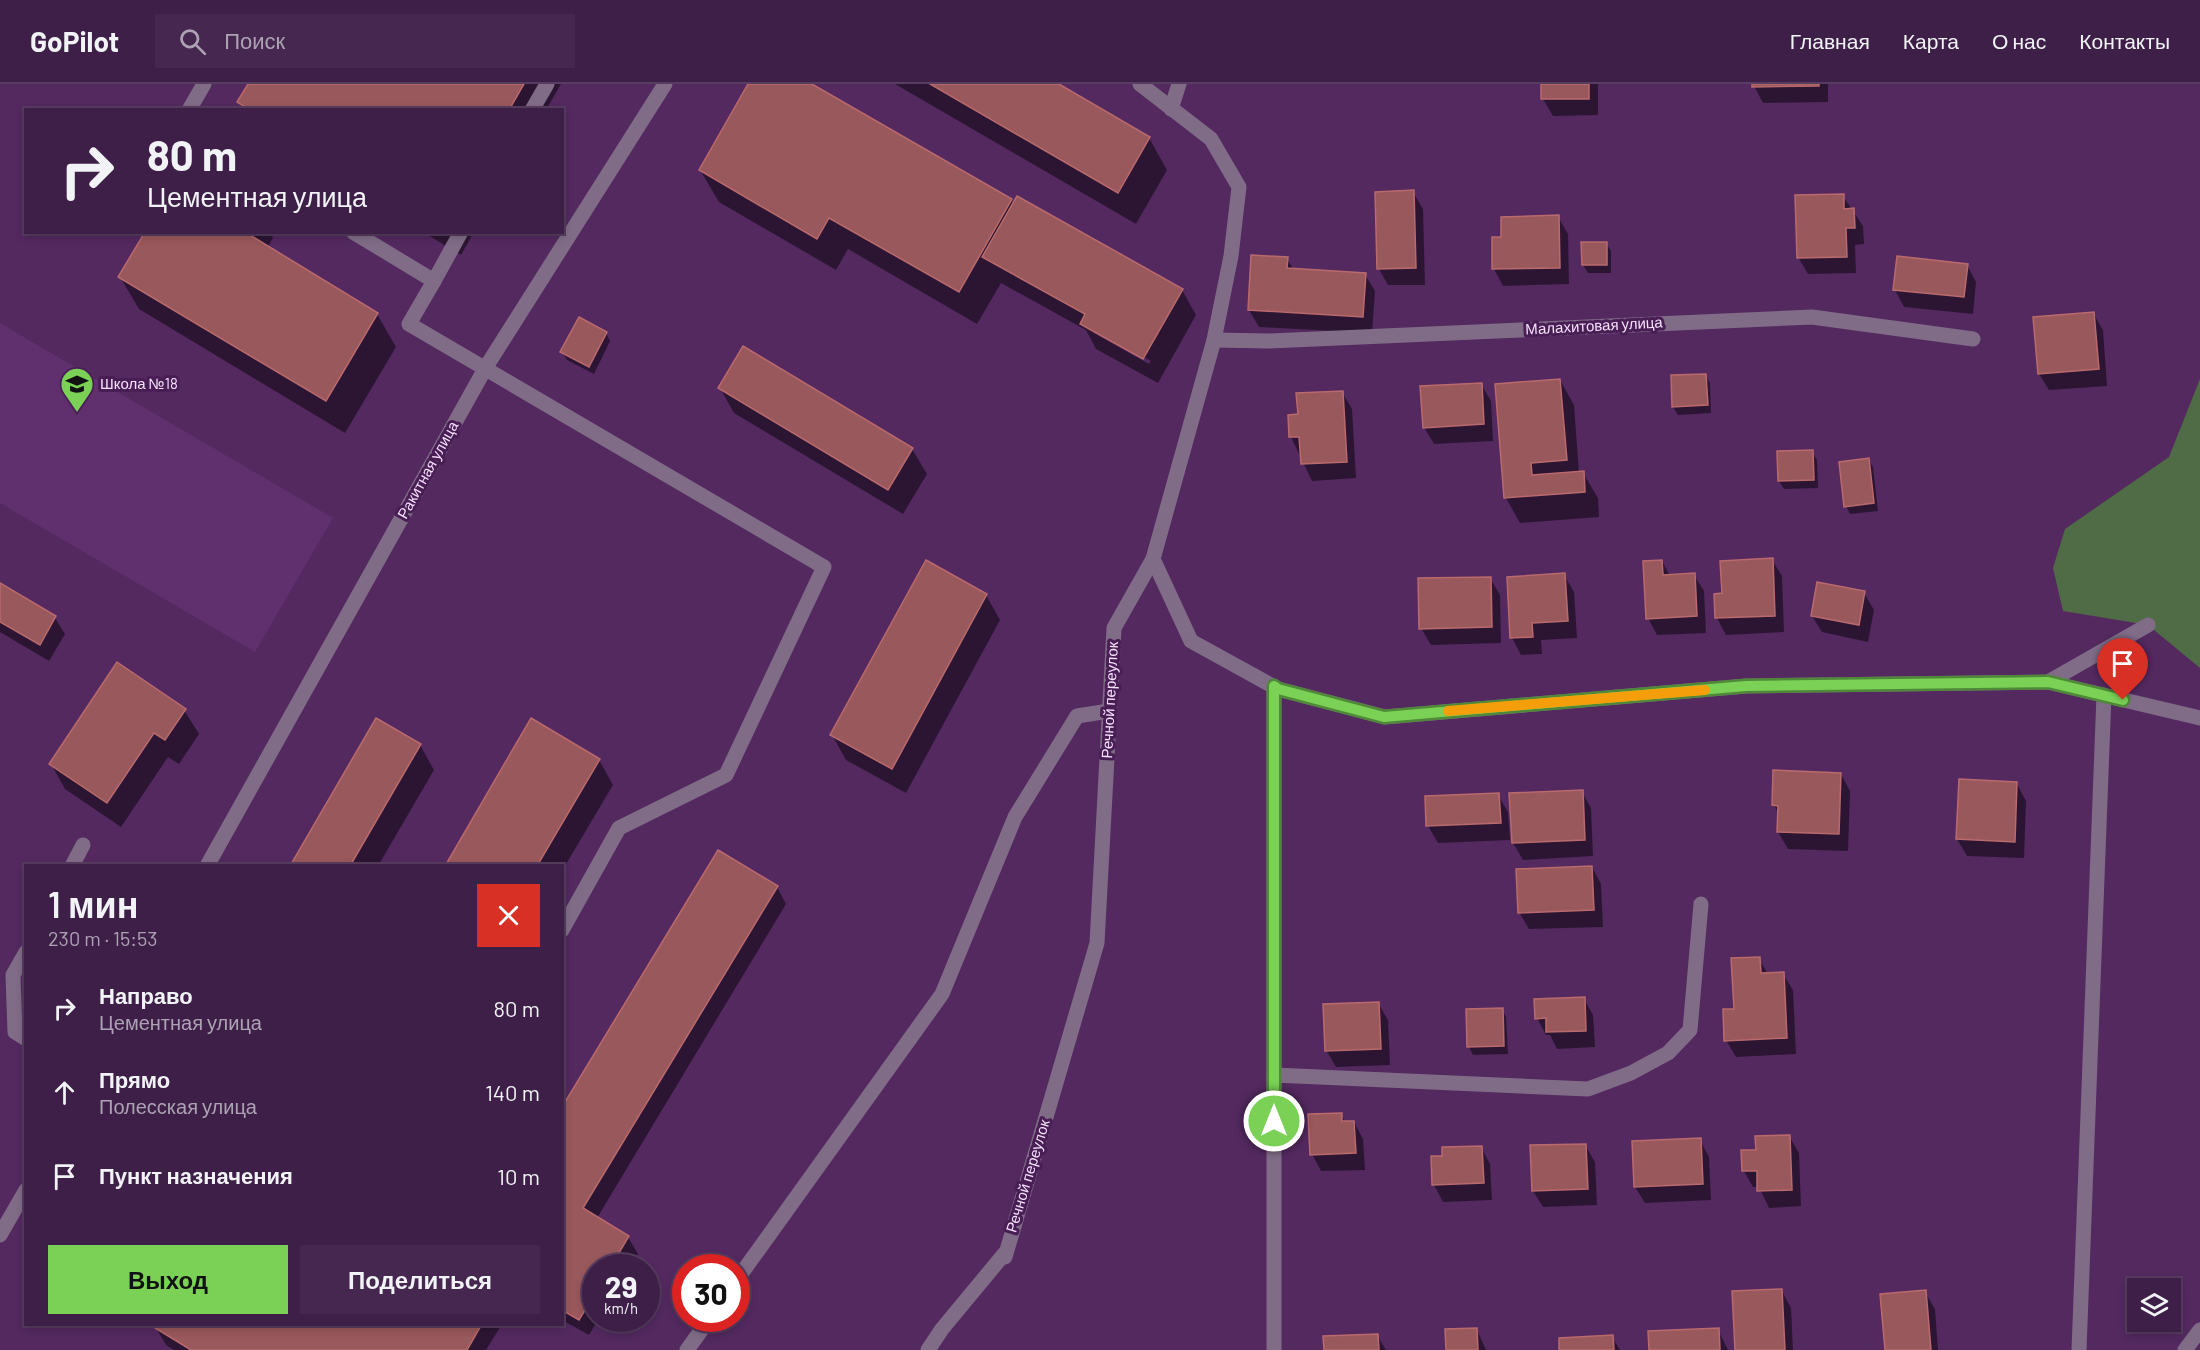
<!DOCTYPE html>
<html lang="ru">
<head>
<meta charset="utf-8">
<style>
  body { margin:0; font-family:Barlow,sans-serif; background:#45274f; color:#f1f3f6; height:100vh; display:flex; flex-direction:column; font-size:22px; white-space:nowrap }
  * { box-sizing:border-box; margin:0 }
  p { font-size:20px; color:#ada2b4 }
  .icon { flex:none; width:33px; height:33px; fill:none; stroke:currentColor; stroke-width:2; stroke-linecap:round; stroke-linejoin:round }
  .map { position:relative; flex:1; overflow:hidden }
  .side { position:absolute; left:24px; top:780px; width:540px; height:462px; display:flex; flex-direction:column; background:#3e1f48; border-radius:0px; box-shadow:0 3px 9px #0003,0 0 0 2px #573d60 }
  .side>* { flex:none }
  .top-card { position:absolute; left:24px; top:24px; width:540px; height:126px; border-radius:0px; box-shadow:0 3px 9px #0003,0 0 0 2px #573d60; background:#3e1f48; color:#f1f3f6; overflow:hidden }
  .controls { position:absolute; left:2127px; top:1194px; display:grid; gap:12px }
  .controls a { display:grid; place-items:center; width:54px; height:54px; border-radius:0px; background:#3e1f48; box-shadow:0 3px 9px #0003,0 0 0 2px #573d60; font-size:30px }
  .speed { position:absolute; left:582px; top:1170px; display:flex; gap:12px; font-size:30px; font-weight:700; text-align:center }
  .speed>* { display:grid; place-content:center; width:78px; height:78px; border-radius:50%; background:#3e1f48; box-shadow:0 3px 9px #0003,0 0 0 2px #573d60; line-height:1 }
  .speed small { font-size:15px; font-weight:400 }
  .speed .limit { border:9px solid #d22; background:#fff; color:#111 }
  .pin { position:absolute; display:grid; place-items:center; width:51px; height:51px; color:#fff; margin:-62px -26px; border-radius:50% 50% 50% 0; rotate:-45deg; box-shadow:0 0 6px #0007 }
  .pin .icon { rotate:45deg }
  .me { position:absolute; width:66px; margin:-33px; rotate:0deg; stroke-linejoin:round; filter:drop-shadow(0 0 4px #0008) }
  .turn { display:flex; align-items:center; gap:21px; height:126px; padding:0 24px; font-size:27px }
  .turn .icon { width:78px; height:78px; stroke-width:2.5 }
  .turn b { display:block; font-size:42px; line-height:51px }
  .round { display:grid; place-items:center; flex:none; width:63px; height:63px; border-radius:0px; background:#45274f }
  .overview { display:flex; align-items:center; justify-content:space-between; height:102px; padding:0 24px }
  h1 { font-size:36px; font-weight:600; line-height:45px }
  .button { display:flex; gap:12px; margin-top:auto; padding:12px 24px }
  .button a { flex:1; height:69px; border-radius:0px; background:#7ad156; color:#111; font-size:24px; font-weight:600; line-height:69px; text-align:center }
  .button a+a { background:#45274f; color:#f1f3f6 }
  ul { padding:0; list-style:none }
  li { display:flex; align-items:center; gap:18px; height:84px; padding:0 24px }
  li div { flex:1 }
  li b { display:block; font-size:22px }
  li em { font-style:normal }
  header { display:flex; align-items:center; gap:36px; box-sizing:border-box; height:84px; padding:0 30px; background:#3e1f48; border-bottom:2px solid #573d60 }
  header strong { font-size:28px }
  nav { display:flex; gap:33px; margin-inline-start:auto; font-size:21px }
  .search { width:420px; height:54px; background:#45274f; display:flex; align-items:center; gap:15px; box-sizing:border-box; padding:0 21px; border-radius:0px; color:#ada2b4; font-size:22px }
  .map>svg:first-child { display:block }
  .built { fill:#5f2f6e }
  .green { fill:#506c46 }
  .shadow { fill:#0007; fill-rule:evenodd }
  .building { fill:#99585b; stroke:#ba6a6d; stroke-width:1.5 }
  .lines { fill:none; stroke-linecap:round; stroke-linejoin:round }
  .lane { stroke:#806c87; stroke-width:15 }
  .street { stroke:#806c87; stroke-width:15 }
  .route-casing { stroke:#4f8838; stroke-width:15 }
  .route { stroke:#7ad156; stroke-width:10 }
  .slow { stroke:#f59e0b; stroke-width:10 }
  .labels { text-anchor:middle; stroke-width:6; stroke-linejoin:round; paint-order:stroke }
  .street-label { font-size:15px; fill:#f5e1fc; stroke:#481e55 }
  .poi-label { font-size:15px; fill:#f5e1fc; stroke:#481e55; text-anchor:start }
</style>
</head>
<body>
<header>
<strong>GoPilot</strong>
<div class="search"><svg class="icon" aria-label="search" viewBox="0 0 24 24"><circle cx="10" cy="10" r="6"/><path d="M15 15l6 6"/></svg>Поиск</div>
<nav><a>Главная</a><a>Карта</a><a>О нас</a><a>Контакты</a></nav>
</header>
<div class="map">
<svg width="2200" height="1266" viewBox="0 0 2200 1266">
  <rect width="100%" height="100%" fill="#532960"/>
  <polygon class="built" points="0,239 333,434 255,568 0,419"/>
  <polygon class="green" points="2200,295 2200,584 2148,541 2063,527 2053,484 2065,445 2169,373"/>
  <g class="shadow">
    <polygon points="250,0 561,0 546,26 243,26 239,18"/>
    <path d="M 750,0 L 808,0 L 1011,116 L 1013,121 L 1182,206 L 1196,231 L 1158,299 L 1096,265 L 1086,246 L 1001,199 L 977,240 L 848,165 L 836,186 L 719,118 L 700,86 ZM 1094,246 L 1151,277 L 1149,280 L 1094,249 Z"/>
    <polygon points="895,0 1056,0 1149,54 1167,86 1136,140"/>
    <polygon points="1543,0 1598,0 1598,31 1553,32 1543,15"/>
    <polygon points="1753,0 1828,0 1828,18 1763,19"/>
    <polygon points="1413,108 1423,125 1425,201 1388,201 1379,185"/>
    <polygon points="1843,112 1863,142 1864,160 1855,161 1856,189 1808,190 1798,173"/>
    <polygon points="1558,133 1568,150 1569,200 1503,202 1494,185 1503,154"/>
    <polygon points="146,148 270,148 273,154 267,164 377,230 396,263 345,349 139,225 120,193"/>
    <polygon points="423,148 474,148 461,171"/>
    <polygon points="1606,159 1611,167 1611,189 1588,189 1583,181 1583,160"/>
    <polygon points="1287,175 1294,186 1365,190 1375,207 1372,249 1259,243 1249,226"/>
    <polygon points="1967,181 1976,198 1973,230 1904,223 1895,206"/>
    <polygon points="2093,229 2103,246 2107,302 2049,306 2039,290"/>
    <polygon points="606,249 610,257 594,290 567,276 562,268"/>
    <polygon points="744,264 912,365 927,390 903,430 734,329 720,304"/>
    <polygon points="1705,291 1710,299 1711,329 1678,331 1673,323 1672,293"/>
    <polygon points="1560,296 1574,321 1579,389 1583,389 1598,414 1599,433 1520,439 1506,414"/>
    <polygon points="1481,300 1491,317 1493,357 1434,360 1424,343"/>
    <polygon points="1342,308 1352,325 1356,394 1312,397 1291,353 1289,332 1299,332"/>
    <polygon points="1812,368 1817,376 1818,404 1784,405 1779,397"/>
    <polygon points="1868,375 1873,383 1878,427 1850,430 1846,422"/>
    <polygon points="1772,476 1782,492 1784,548 1726,551 1717,534"/>
    <polygon points="1662,477 1670,492 1694,491 1704,507 1706,549 1657,551 1648,534"/>
    <polygon points="1564,491 1574,508 1577,554 1541,556 1542,570 1521,571 1512,554 1508,494"/>
    <polygon points="1490,494 1500,511 1501,559 1431,561 1421,544"/>
    <polygon points="0,501 55,534 65,550 49,577 0,548"/>
    <polygon points="1864,509 1874,526 1868,558 1822,548 1812,532"/>
    <polygon points="986,511 1000,536 906,709 846,676 832,651"/>
    <polygon points="184,626 199,650 179,680 168,673 121,743 65,705 51,680"/>
    <polygon points="420,661 434,686 378,782 292,782"/>
    <polygon points="599,676 613,701 562,787 562,782 447,782"/>
    <polygon points="1841,690 1850,707 1848,767 1788,765 1778,748 1779,731 1774,721"/>
    <polygon points="2017,700 2026,717 2024,774 1967,772 1957,755"/>
    <polygon points="1582,708 1591,724 1593,772 1523,776 1513,759"/>
    <polygon points="1498,711 1508,728 1510,756 1438,759 1428,742 1427,714"/>
    <polygon points="1592,783 1601,800 1603,843 1529,845 1519,828"/>
    <polygon points="777,803 786,820 597,1134 628,1153 638,1170 629,1184 596,1184 596,1234 599,1234 589,1251 562,1236 562,1026"/>
    <polygon points="1759,875 1768,890 1783,890 1793,906 1796,970 1736,973 1726,956 1735,926"/>
    <polygon points="1584,915 1593,931 1595,963 1557,965 1550,951 1546,951 1537,934"/>
    <polygon points="1378,919 1388,936 1390,981 1336,983 1326,966"/>
    <polygon points="1502,925 1506,933 1508,970 1473,971 1469,963 1467,927"/>
    <polygon points="1341,1030 1346,1039 1354,1038 1363,1055 1365,1086 1321,1087 1312,1070"/>
    <polygon points="1789,1052 1799,1069 1801,1122 1769,1124 1759,1103 1753,1103 1744,1087 1757,1067"/>
    <polygon points="1700,1056 1709,1073 1711,1116 1645,1119 1635,1103"/>
    <polygon points="1585,1061 1595,1078 1597,1121 1543,1123 1533,1107"/>
    <polygon points="1481,1063 1490,1080 1492,1116 1443,1118 1434,1101 1444,1073"/>
    <polygon points="1782,1207 1791,1224 1793,1266 1736,1266"/>
    <polygon points="1925,1208 1935,1225 1938,1266 1887,1266"/>
    <polygon points="159,1240 502,1240 486,1266 174,1266 166,1261 156,1244"/>
    <polygon points="1477,1246 1486,1266 1448,1266"/>
    <polygon points="1718,1246 1728,1266 1650,1266"/>
    <polygon points="1377,1251 1386,1266 1325,1266"/>
    <polygon points="1612,1253 1620,1266 1561,1266"/>
  </g>
  <g class="building">
    <polygon points="248,0 524,0 509,26 250,26 237,18"/>
    <polygon points="748,0 812,0 1012,115 959,208 829,134 817,155 699,86"/>
    <polygon points="930,0 1059,0 1150,53 1118,109"/>
    <rect x="1541" y="0" width="48" height="15"/>
    <polygon points="1752,0 1819,0 1819,2 1752,3"/>
    <polygon points="1414,106 1416,184 1377,185 1375,108"/>
    <polygon points="1844,110 1844,125 1854,124 1855,144 1846,144 1847,173 1797,174 1795,111"/>
    <polygon points="1017,112 1183,205 1143,275 1080,240 1085,230 982,173"/>
    <polygon points="1559,131 1560,184 1492,185 1492,153 1501,153 1501,133"/>
    <polygon points="145,148 245,148 378,229 326,317 118,193"/>
    <polygon points="1581,158 1607,158 1607,181 1582,181"/>
    <polygon points="1251,171 1288,173 1287,184 1366,189 1363,233 1248,226"/>
    <polygon points="1897,172 1968,180 1964,213 1893,206"/>
    <polygon points="2094,228 2099,285 2038,290 2033,233"/>
    <polygon points="579,233 607,248 589,283 560,268"/>
    <polygon points="743,262 913,364 888,406 718,304"/>
    <polygon points="1706,290 1708,321 1672,323 1671,291"/>
    <polygon points="1560,295 1567,376 1531,379 1532,391 1584,387 1585,408 1504,414 1495,300"/>
    <polygon points="1482,299 1484,340 1423,344 1420,302"/>
    <polygon points="1343,307 1347,378 1301,380 1299,353 1289,353 1288,331 1298,330 1296,309"/>
    <polygon points="1813,366 1814,396 1778,397 1777,367"/>
    <polygon points="1869,374 1874,419 1844,423 1839,378"/>
    <polygon points="1773,474 1775,532 1715,534 1714,510 1722,509 1720,477"/>
    <polygon points="926,476 987,510 892,685 830,651"/>
    <polygon points="1662,476 1663,491 1695,489 1697,532 1646,535 1643,477"/>
    <polygon points="1565,489 1568,537 1532,539 1533,553 1510,554 1507,493"/>
    <polygon points="1491,493 1492,543 1419,545 1418,494"/>
    <polygon points="1817,498 1865,507 1859,541 1811,532"/>
    <polygon points="0,499 56,532 40,561 0,538"/>
    <polygon points="117,578 186,625 165,656 154,649 107,719 49,680"/>
    <polygon points="376,634 421,660 350,782 290,782"/>
    <polygon points="531,634 600,675 537,782 445,782"/>
    <polygon points="1773,686 1841,689 1839,750 1777,748 1778,722 1772,721"/>
    <polygon points="1959,695 2017,698 2015,758 1956,755"/>
    <polygon points="1583,706 1585,756 1512,759 1509,709"/>
    <polygon points="1499,709 1501,739 1426,742 1425,712"/>
    <polygon points="718,766 778,802 583,1124 629,1152 610,1184 596,1184 596,1208 579,1236 562,1226 562,1023"/>
    <polygon points="1592,782 1594,826 1518,829 1516,785"/>
    <polygon points="1760,873 1761,889 1784,888 1787,954 1724,957 1723,925 1734,925 1731,874"/>
    <polygon points="1585,913 1586,947 1546,948 1546,934 1535,935 1534,915"/>
    <polygon points="1379,918 1381,965 1325,967 1323,920"/>
    <polygon points="1503,924 1504,962 1467,963 1466,925"/>
    <polygon points="1342,1029 1342,1037 1354,1037 1356,1069 1310,1071 1308,1030"/>
    <polygon points="1790,1051 1792,1106 1757,1107 1757,1087 1742,1087 1741,1066 1756,1066 1755,1052"/>
    <polygon points="1701,1054 1703,1100 1634,1103 1632,1057"/>
    <polygon points="1586,1060 1588,1105 1532,1107 1530,1061"/>
    <polygon points="1482,1062 1484,1099 1432,1101 1431,1072 1442,1072 1442,1063"/>
    <polygon points="1782,1205 1785,1266 1735,1266 1732,1207"/>
    <polygon points="1926,1206 1931,1266 1885,1266 1880,1210"/>
    <polygon points="157,1240 482,1240 467,1266 191,1266 155,1244"/>
    <polygon points="1477,1244 1478,1266 1446,1266 1445,1245"/>
    <polygon points="1719,1244 1720,1266 1649,1266 1648,1247"/>
    <polygon points="1378,1250 1379,1266 1324,1266 1323,1252"/>
    <polygon points="1613,1251 1614,1266 1559,1266 1559,1254"/>
  </g>
  <g class="lines">
    <g class="lane">
      <polyline points="189,26 204,0"/>
      <polyline points="532,26 547,0"/>
      <polyline points="353,148 434,197 461,148"/>
      <polyline points="434,197 409,240 824,483 726,691 619,744 562,846"/>
      <polyline points="72,782 83,761"/>
      <polyline points="26,868 13,891 15,948 26,955"/>
      <polyline points="1274,991 1588,1005 1631,989 1668,969 1690,946 1701,820"/>
      <polyline points="736,1197 942,910 1015,733 1077,632 1109,627"/>
      <polyline points="687,1266 710,1234"/>
      <polyline points="928,1266 942,1245 1005,1169"/>
      <polyline points="2079,1266 2104,611"/>
    </g>
    <g class="street">
      <polyline points="1171,25 1179,0"/>
      <polyline points="1214,256 1269,257 1812,233 1973,255"/>
      <polyline points="1153,475 1191,557 1278,605 1385,633 1746,602 2048,598 2148,541"/>
      <polyline points="2048,598 2200,634"/>
      <polyline points="207,782 486,283 665,0"/>
      <polyline points="0,1151 26,1106"/>
      <polyline points="1005,1173 1097,859 1114,544 1153,475 1214,256 1231,172 1239,103 1211,55 1140,0"/>
      <polyline points="1274,1266 1274,602"/>
      <polyline points="2185,1266 2200,1246"/>
    </g>
  </g>
  <g class="lines">
    <defs>
      <polyline id="route" points="1274,1037 1274,602 1278,605 1384,633 1746,602 2048,598 2123,616"/>
    </defs>
    <use href="#route" class="route-casing"/>
    <use href="#route" class="route"/>
    <polyline class="slow" points="1448,627 1705,606"/>
  </g>
  <defs>
    <symbol id="school-pin" viewBox="-11 -11 22 30"><path d="M0 17L-7.5 6A9.5 9.5 0 1 1 7.5 6Z" fill="#7ad156" stroke="#481e55"/><path d="M0-5L7-2L0 1L-7-2ZM-4 1L0 2.5L4 1V4Q0 6-4 4Z" fill="#111"/></symbol>
  </defs>
  <g fill-rule="evenodd">
    <use href="#school-pin" x="58" y="281" width="38" height="52"/>
  </g>
  <g class="labels">
    <g class="street-label">
      <text transform="translate(1594 242) rotate(-3)" y="5">Малахитовая улица</text>
      <text transform="translate(428 386) rotate(-61)" y="5">Ракитная улица</text>
      <text transform="translate(1110 616) rotate(-87)" y="5">Речной переулок</text>
      <text transform="translate(1028 1092) rotate(-73)" y="5">Речной переулок</text>
    </g>
    <g class="poi-label">
      <text x="100" y="305">Школа №18</text>
    </g>
  </g>
</svg>
<div class="controls">
<a><svg class="icon" aria-label="layers" viewBox="0 0 24 24"><path d="M12 4l9 5-9 5-9-5zM3 14l9 5 9-5"/></svg></a>
</div>
<div class="speed"><div>29<small>km/h</small></div><div class="limit">30</div></div>
<div class="pin" style="left:2123px;top:616px;background:#d93025"><svg class="icon" aria-label="arrive" viewBox="0 0 24 24"><path d="M6 21V4h12l-3 4 3 4H6"/></svg></div>
<svg class="me" style="left:1274px;top:1037px" viewBox="-20 -20 40 40"><circle r="17" fill="#7ad156" stroke="#fff" stroke-width="3"/><path d="M0-11L8 9 0 5-8 9z" fill="#fff"/></svg>
<div class="top-card">
<div class="turn"><svg class="icon" aria-label="right" viewBox="0 0 24 24"><path d="M7 20v-9h11M14 6l5 5-5 5"/></svg><div><b>80 m</b>Цементная улица</div></div>
</div>
<section class="side">
<div class="overview"><div><h1>1 мин</h1><p>230 m · 15:53</p></div><a class="round" style="background:#d93025;color:#fff"><svg class="icon" aria-label="close" viewBox="0 0 24 24"><path d="M6 6l12 12M18 6L6 18"/></svg></a></div>
<ul>
<li><svg class="icon" aria-label="right" viewBox="0 0 24 24"><path d="M7 20v-9h11M14 6l5 5-5 5"/></svg><div><b>Направо</b><p>Цементная улица</p></div><em>80 m</em></li>
<li><svg class="icon" aria-label="ahead" viewBox="0 0 24 24"><path d="M12 20V5M6 11l6-6 6 6"/></svg><div><b>Прямо</b><p>Полесская улица</p></div><em>140 m</em></li>
<li><svg class="icon" aria-label="arrive" viewBox="0 0 24 24"><path d="M6 21V4h12l-3 4 3 4H6"/></svg><div><b>Пункт назначения</b></div><em>10 m</em></li>
</ul>
<div class="button"><a>Выход</a><a>Поделиться</a></div>
</section>
</div>
</body>
</html>
